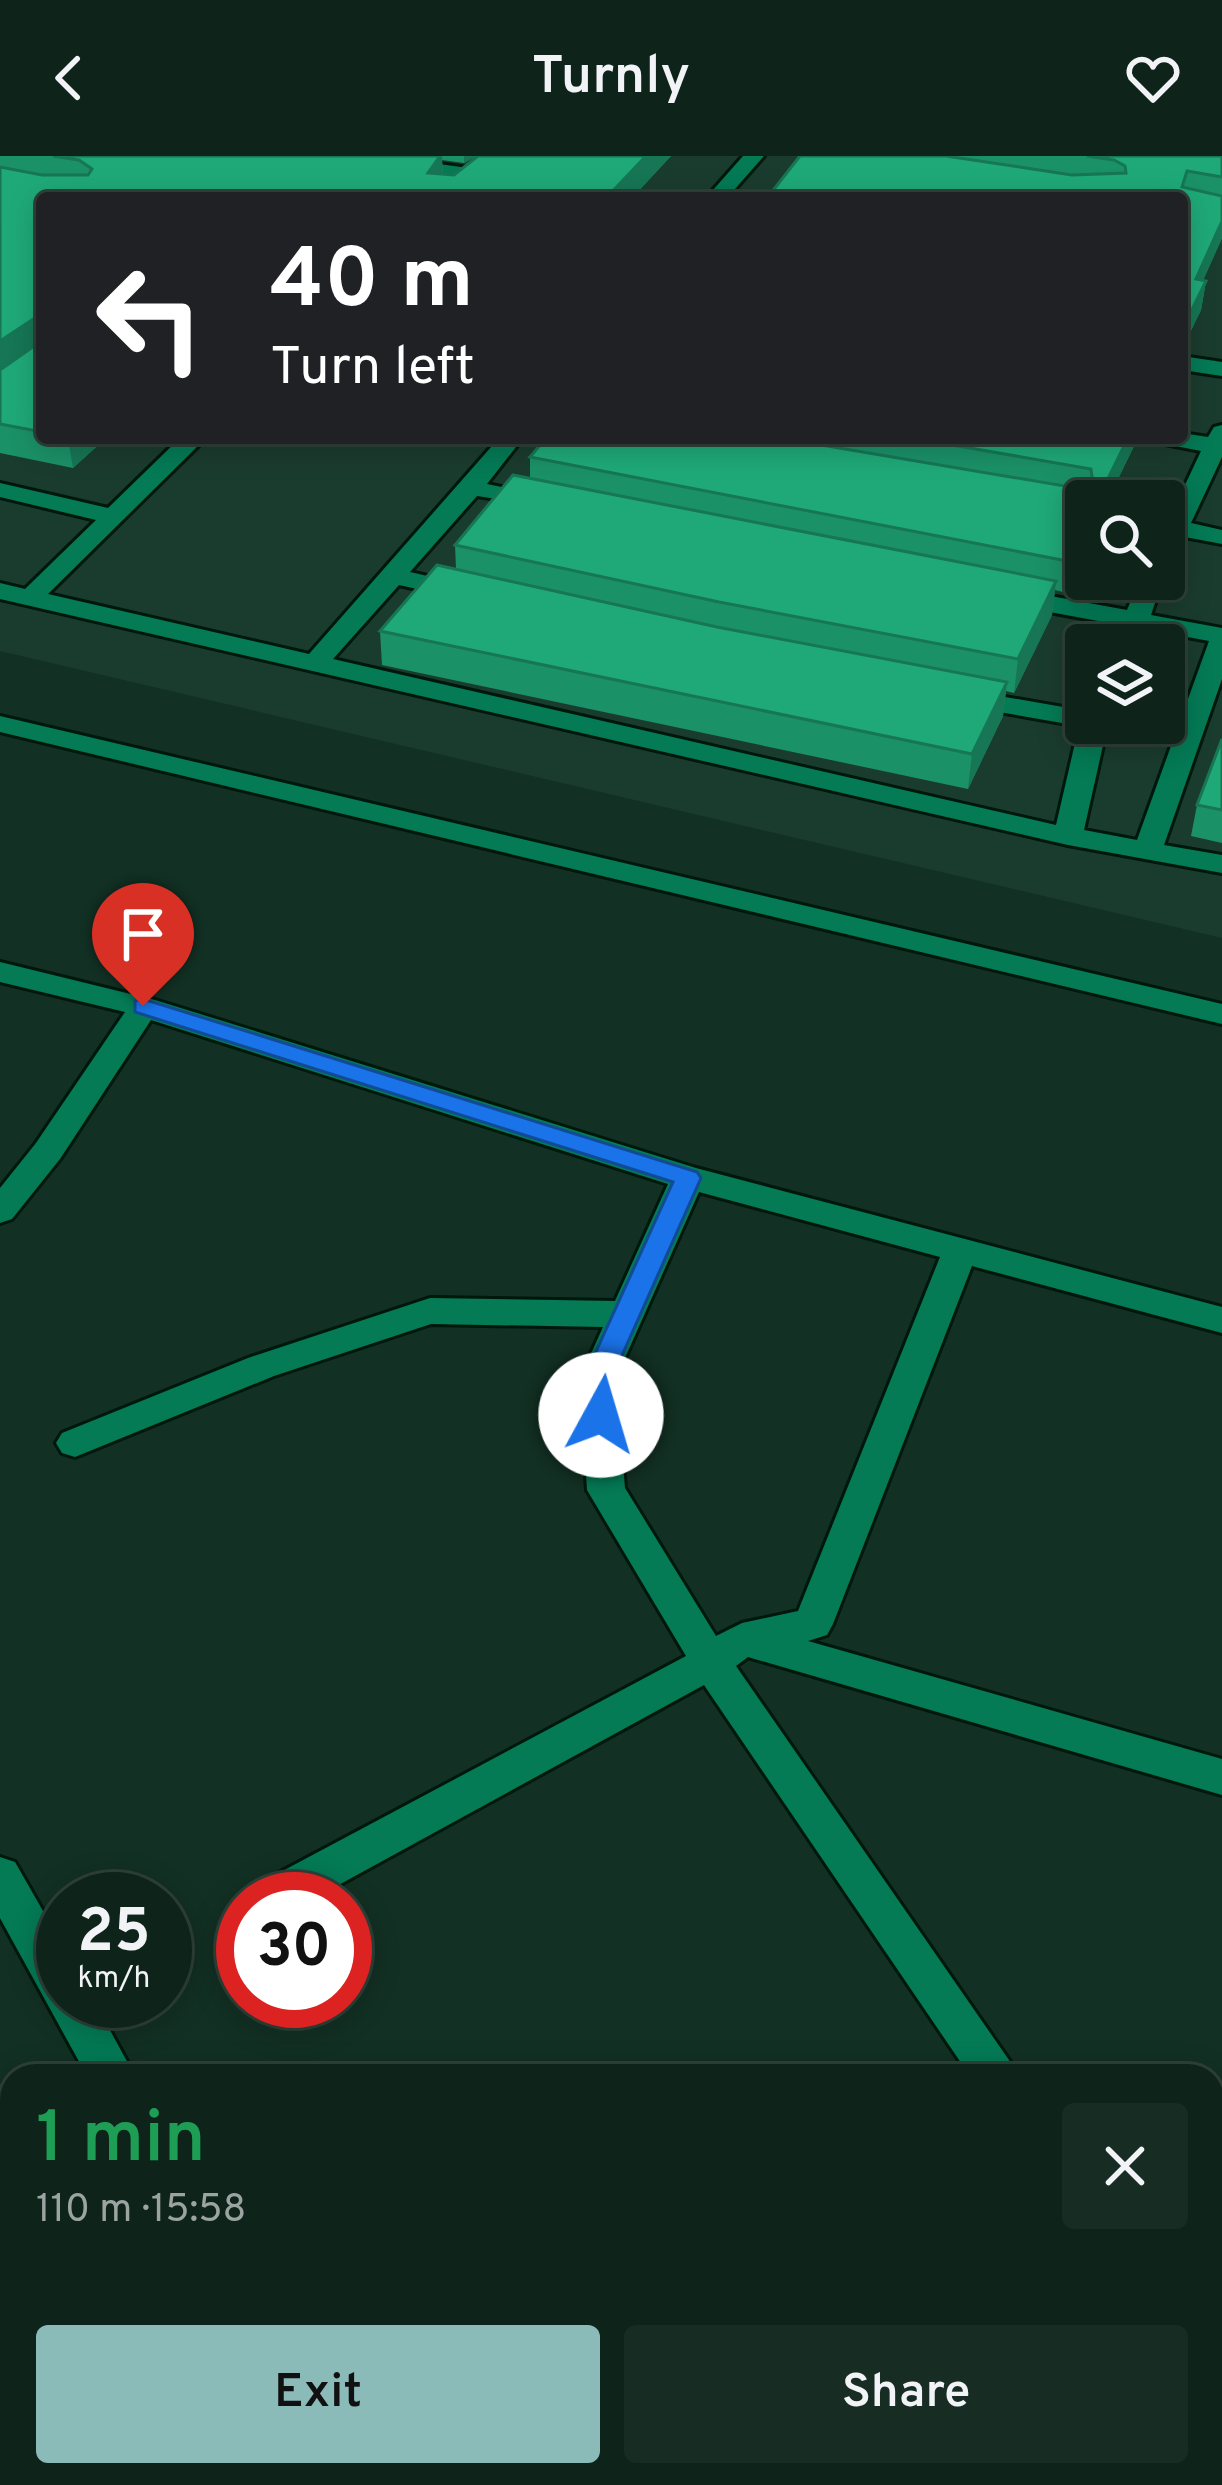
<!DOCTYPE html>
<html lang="en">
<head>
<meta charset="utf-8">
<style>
  body { margin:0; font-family:Overpass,sans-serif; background:#172c23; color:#f1f3f6; height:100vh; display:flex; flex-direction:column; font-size:45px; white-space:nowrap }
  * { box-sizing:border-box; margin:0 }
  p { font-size:39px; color:#9ba4a2 }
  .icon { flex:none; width:66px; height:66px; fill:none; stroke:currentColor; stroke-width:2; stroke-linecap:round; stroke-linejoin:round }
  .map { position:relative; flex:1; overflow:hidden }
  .sheet { position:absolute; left:0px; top:1908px; width:1224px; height:423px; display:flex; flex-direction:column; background:#0e241a; border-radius:36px 36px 0 0; box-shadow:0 6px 30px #0003,0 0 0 3px #2e4139 }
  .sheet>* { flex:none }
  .top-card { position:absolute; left:36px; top:36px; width:1152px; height:252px; border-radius:12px; box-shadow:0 6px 30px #0003,0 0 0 3px #2e4139; background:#202124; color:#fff; overflow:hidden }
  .controls { position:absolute; left:1065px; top:324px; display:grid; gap:24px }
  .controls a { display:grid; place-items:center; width:120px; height:120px; border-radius:12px; background:#0e241a; box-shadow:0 6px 30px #0003,0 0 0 3px #2e4139; font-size:60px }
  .speed { position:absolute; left:36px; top:1716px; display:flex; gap:24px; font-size:60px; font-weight:700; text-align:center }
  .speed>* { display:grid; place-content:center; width:156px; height:156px; border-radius:50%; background:#0e241a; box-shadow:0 6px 30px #0003,0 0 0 3px #2e4139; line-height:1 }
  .speed small { font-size:30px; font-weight:400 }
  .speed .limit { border:18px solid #d22; background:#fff; color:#111 }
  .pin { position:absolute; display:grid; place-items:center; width:102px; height:102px; color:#fff; margin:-123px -51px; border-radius:50% 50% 50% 0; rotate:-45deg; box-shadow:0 0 12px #0007 }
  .pin .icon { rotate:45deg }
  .me { position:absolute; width:132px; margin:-66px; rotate:6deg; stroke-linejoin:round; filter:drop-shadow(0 0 9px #0008) }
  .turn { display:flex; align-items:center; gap:42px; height:252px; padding:0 36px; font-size:54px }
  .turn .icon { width:156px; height:156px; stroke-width:2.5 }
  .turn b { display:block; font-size:84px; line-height:102px }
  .round { display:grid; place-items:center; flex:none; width:126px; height:126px; border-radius:12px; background:#172c23 }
  .headline { display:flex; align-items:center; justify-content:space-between; height:204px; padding:0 36px }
  h1 { font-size:72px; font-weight:600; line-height:90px; color:#1e9e55 }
  .primary-button { display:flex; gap:24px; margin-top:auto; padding:24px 36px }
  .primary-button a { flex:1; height:138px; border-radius:12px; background:#8bbbb9; color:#111; font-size:48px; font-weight:600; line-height:138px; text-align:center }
  .primary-button a+a { background:#172c23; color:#f1f3f6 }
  header { display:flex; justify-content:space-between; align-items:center; height:156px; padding:0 36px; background:#0e241a; font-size:54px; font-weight:600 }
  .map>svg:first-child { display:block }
  .built { fill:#1a3c2e; fill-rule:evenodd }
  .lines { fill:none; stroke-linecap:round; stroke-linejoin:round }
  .minor-casing { stroke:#00180c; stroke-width:6 }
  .minor { fill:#047a55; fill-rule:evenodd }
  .wall { fill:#1b9168 }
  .shaded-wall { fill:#167655 }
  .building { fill:#1fa979; stroke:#167655; stroke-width:3 }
  .route { fill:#1a73e8; stroke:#114b97; stroke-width:3 }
</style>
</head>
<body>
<header><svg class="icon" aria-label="back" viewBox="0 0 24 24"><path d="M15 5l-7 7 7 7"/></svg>Turnly<svg class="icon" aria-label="heart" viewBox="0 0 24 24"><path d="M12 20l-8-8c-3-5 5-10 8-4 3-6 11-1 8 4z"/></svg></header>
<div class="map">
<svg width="1222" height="2329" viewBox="0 0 1222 2329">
  <rect width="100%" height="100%" fill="#123023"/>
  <path class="built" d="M 0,0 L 1222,0 L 1222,782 L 0,495 ZM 42,42 L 1182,42 L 1182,282 L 42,282 ZM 1086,345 L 1164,345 L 1164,423 L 1086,423 ZM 1086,489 L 1164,489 L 1164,567 L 1086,567 Z"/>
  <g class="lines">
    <defs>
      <g id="minor">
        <polygon points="328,0 381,0 468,12 478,18 468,24 338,6"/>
        <polygon points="743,0 764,0 727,42 706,42"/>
        <polygon points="1182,200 1222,206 1222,220 1182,214"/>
        <polygon points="1222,269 1222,301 1191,367 1222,374 1222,388 1185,381 1173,404 1164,407 1164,362 1169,363 1201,295 1160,287 1156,282 1182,282 1182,277 1208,281 1214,271"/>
        <polygon points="180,282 206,282 48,438 309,498 499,282 523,282 487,328 555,342 555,352 477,340 410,416 480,432 484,437 480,442 471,445 399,429 333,503 1056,669 1079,570 959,549 945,541 959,533 1086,555 1086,567 1108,567 1084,674 1137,684 1209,485 1144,473 1137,489 1115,489 1120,469 1006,448 993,440 1006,432 1127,454 1140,423 1164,420 1151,459 1222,472 1222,523 1164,689 1222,699 1222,717 1068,689 0,443 0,427 25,433 96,364 0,341 0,327 108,352"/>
        <polygon points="0,560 1222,848 1222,868 0,576"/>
        <path d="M 0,806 L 155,844 L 696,1012 L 1222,1151 L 1222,1177 L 972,1110 L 833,1468 L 827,1479 L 808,1485 L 1222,1603 L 1222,1639 L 748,1501 L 736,1510 L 1020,1920 L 970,1920 L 704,1529 L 313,1743 L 255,1743 L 260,1727 L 686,1500 L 587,1334 L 580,1222 L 603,1171 L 431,1168 L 274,1220 L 75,1301 L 62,1297 L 56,1287 L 62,1277 L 248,1202 L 430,1142 L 615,1145 L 668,1028 L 151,864 L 60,1003 L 12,1063 L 0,1067 L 0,1032 L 36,987 L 125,856 L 0,826 ZM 699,1036 L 940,1101 L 798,1455 L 742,1467 L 716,1480 L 625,1332 L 616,1222 Z"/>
        <polygon points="0,1701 15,1706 63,1790 63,1845 94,1845 135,1920 87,1920 0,1762"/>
        <polygon points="1212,2206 1222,2211 1222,2273 1212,2268"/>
        <polygon points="310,2319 364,2319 368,2329 314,2329"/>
        <polygon points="633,2319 696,2319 692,2329 629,2329"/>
      </g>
    </defs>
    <use href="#minor" class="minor-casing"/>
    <use href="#minor" class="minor"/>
  </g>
  <g class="wall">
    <polygon points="0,0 477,0 464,7 442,4 443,18 454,19 671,0 632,42 42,42 42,282 106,282 73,312 0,297"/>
    <polygon points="800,0 1222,0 1222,82 1203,124 1206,125 1201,154 1182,193 1182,42"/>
    <polygon points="546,282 1138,282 1063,436 1055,434 1052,459 1014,537 1006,535 1003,560 968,633 382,509 380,475 456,413 455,389 530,323 530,301"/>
    <polygon points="1222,583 1222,687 1191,680 1197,649"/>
  </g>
  <g class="shaded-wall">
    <polygon points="440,0 442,0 443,25 428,17"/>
    <polygon points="464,0 477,0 464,7"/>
    <polygon points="646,0 671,0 632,42 606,42"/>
    <polygon points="1222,65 1222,82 1191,152 1196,123"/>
    <polygon points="1206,125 1201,154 1182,193 1182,174"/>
    <polygon points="38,160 42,190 0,219 0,185"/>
    <polygon points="68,282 106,282 73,312"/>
    <polygon points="1128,282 1138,282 1107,345 1097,345"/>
    <polygon points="1086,367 1086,389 1063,436 1067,405"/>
    <polygon points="1056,425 1052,459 1014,537 1018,503"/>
    <polygon points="1007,526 1003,560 968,633 972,598"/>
  </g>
  <g class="building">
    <polygon points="53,0 440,0 428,17 454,19 478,0 646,0 606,42 42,42 42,276 0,268 0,214 40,186 42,165 38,160 0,185 0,11 42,19 88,19 92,13 79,4"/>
    <polygon points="800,0 946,0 1072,19 1126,17 1125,10 1114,4 1087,0 1222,0 1222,21 1187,15 1182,31 1222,40 1222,65 1196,123 1206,125 1182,174 1182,42 767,42"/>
    <polygon points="546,282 780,282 1094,335 1091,313 912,282 1128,282 1097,345 1086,345 1086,367 1067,405 530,301"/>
    <polygon points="513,319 1056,425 1018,503 719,446 455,389"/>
    <polygon points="437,409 717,471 1007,526 972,598 380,475"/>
    <polygon points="1222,583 1222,654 1197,649"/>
  </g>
  <polygon class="route" points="143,843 697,1016 701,1022 612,1222 615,1259 611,1267 591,1267 584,1222 673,1026 135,856 135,845"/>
</svg>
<div class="controls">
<a><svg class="icon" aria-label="search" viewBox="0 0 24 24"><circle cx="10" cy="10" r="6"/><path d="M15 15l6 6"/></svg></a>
<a><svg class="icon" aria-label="layers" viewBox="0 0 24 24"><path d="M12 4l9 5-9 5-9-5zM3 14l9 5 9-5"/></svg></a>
</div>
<div class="speed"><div>25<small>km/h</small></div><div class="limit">30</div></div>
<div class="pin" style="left:143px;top:850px;background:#d93025"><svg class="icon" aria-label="arrive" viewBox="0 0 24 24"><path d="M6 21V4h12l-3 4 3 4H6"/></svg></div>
<svg class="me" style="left:601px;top:1259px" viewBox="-20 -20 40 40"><circle r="19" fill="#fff"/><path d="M0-13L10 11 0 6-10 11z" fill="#1a73e8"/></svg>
<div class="top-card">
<div class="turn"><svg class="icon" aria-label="left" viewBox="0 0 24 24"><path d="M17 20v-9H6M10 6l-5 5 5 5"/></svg><div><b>40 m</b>Turn left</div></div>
</div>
<section class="sheet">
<div class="headline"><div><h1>1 min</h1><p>110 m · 15:58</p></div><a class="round"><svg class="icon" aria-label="close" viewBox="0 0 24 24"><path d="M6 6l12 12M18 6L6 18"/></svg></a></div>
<div class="primary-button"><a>Exit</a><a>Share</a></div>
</section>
</div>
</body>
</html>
